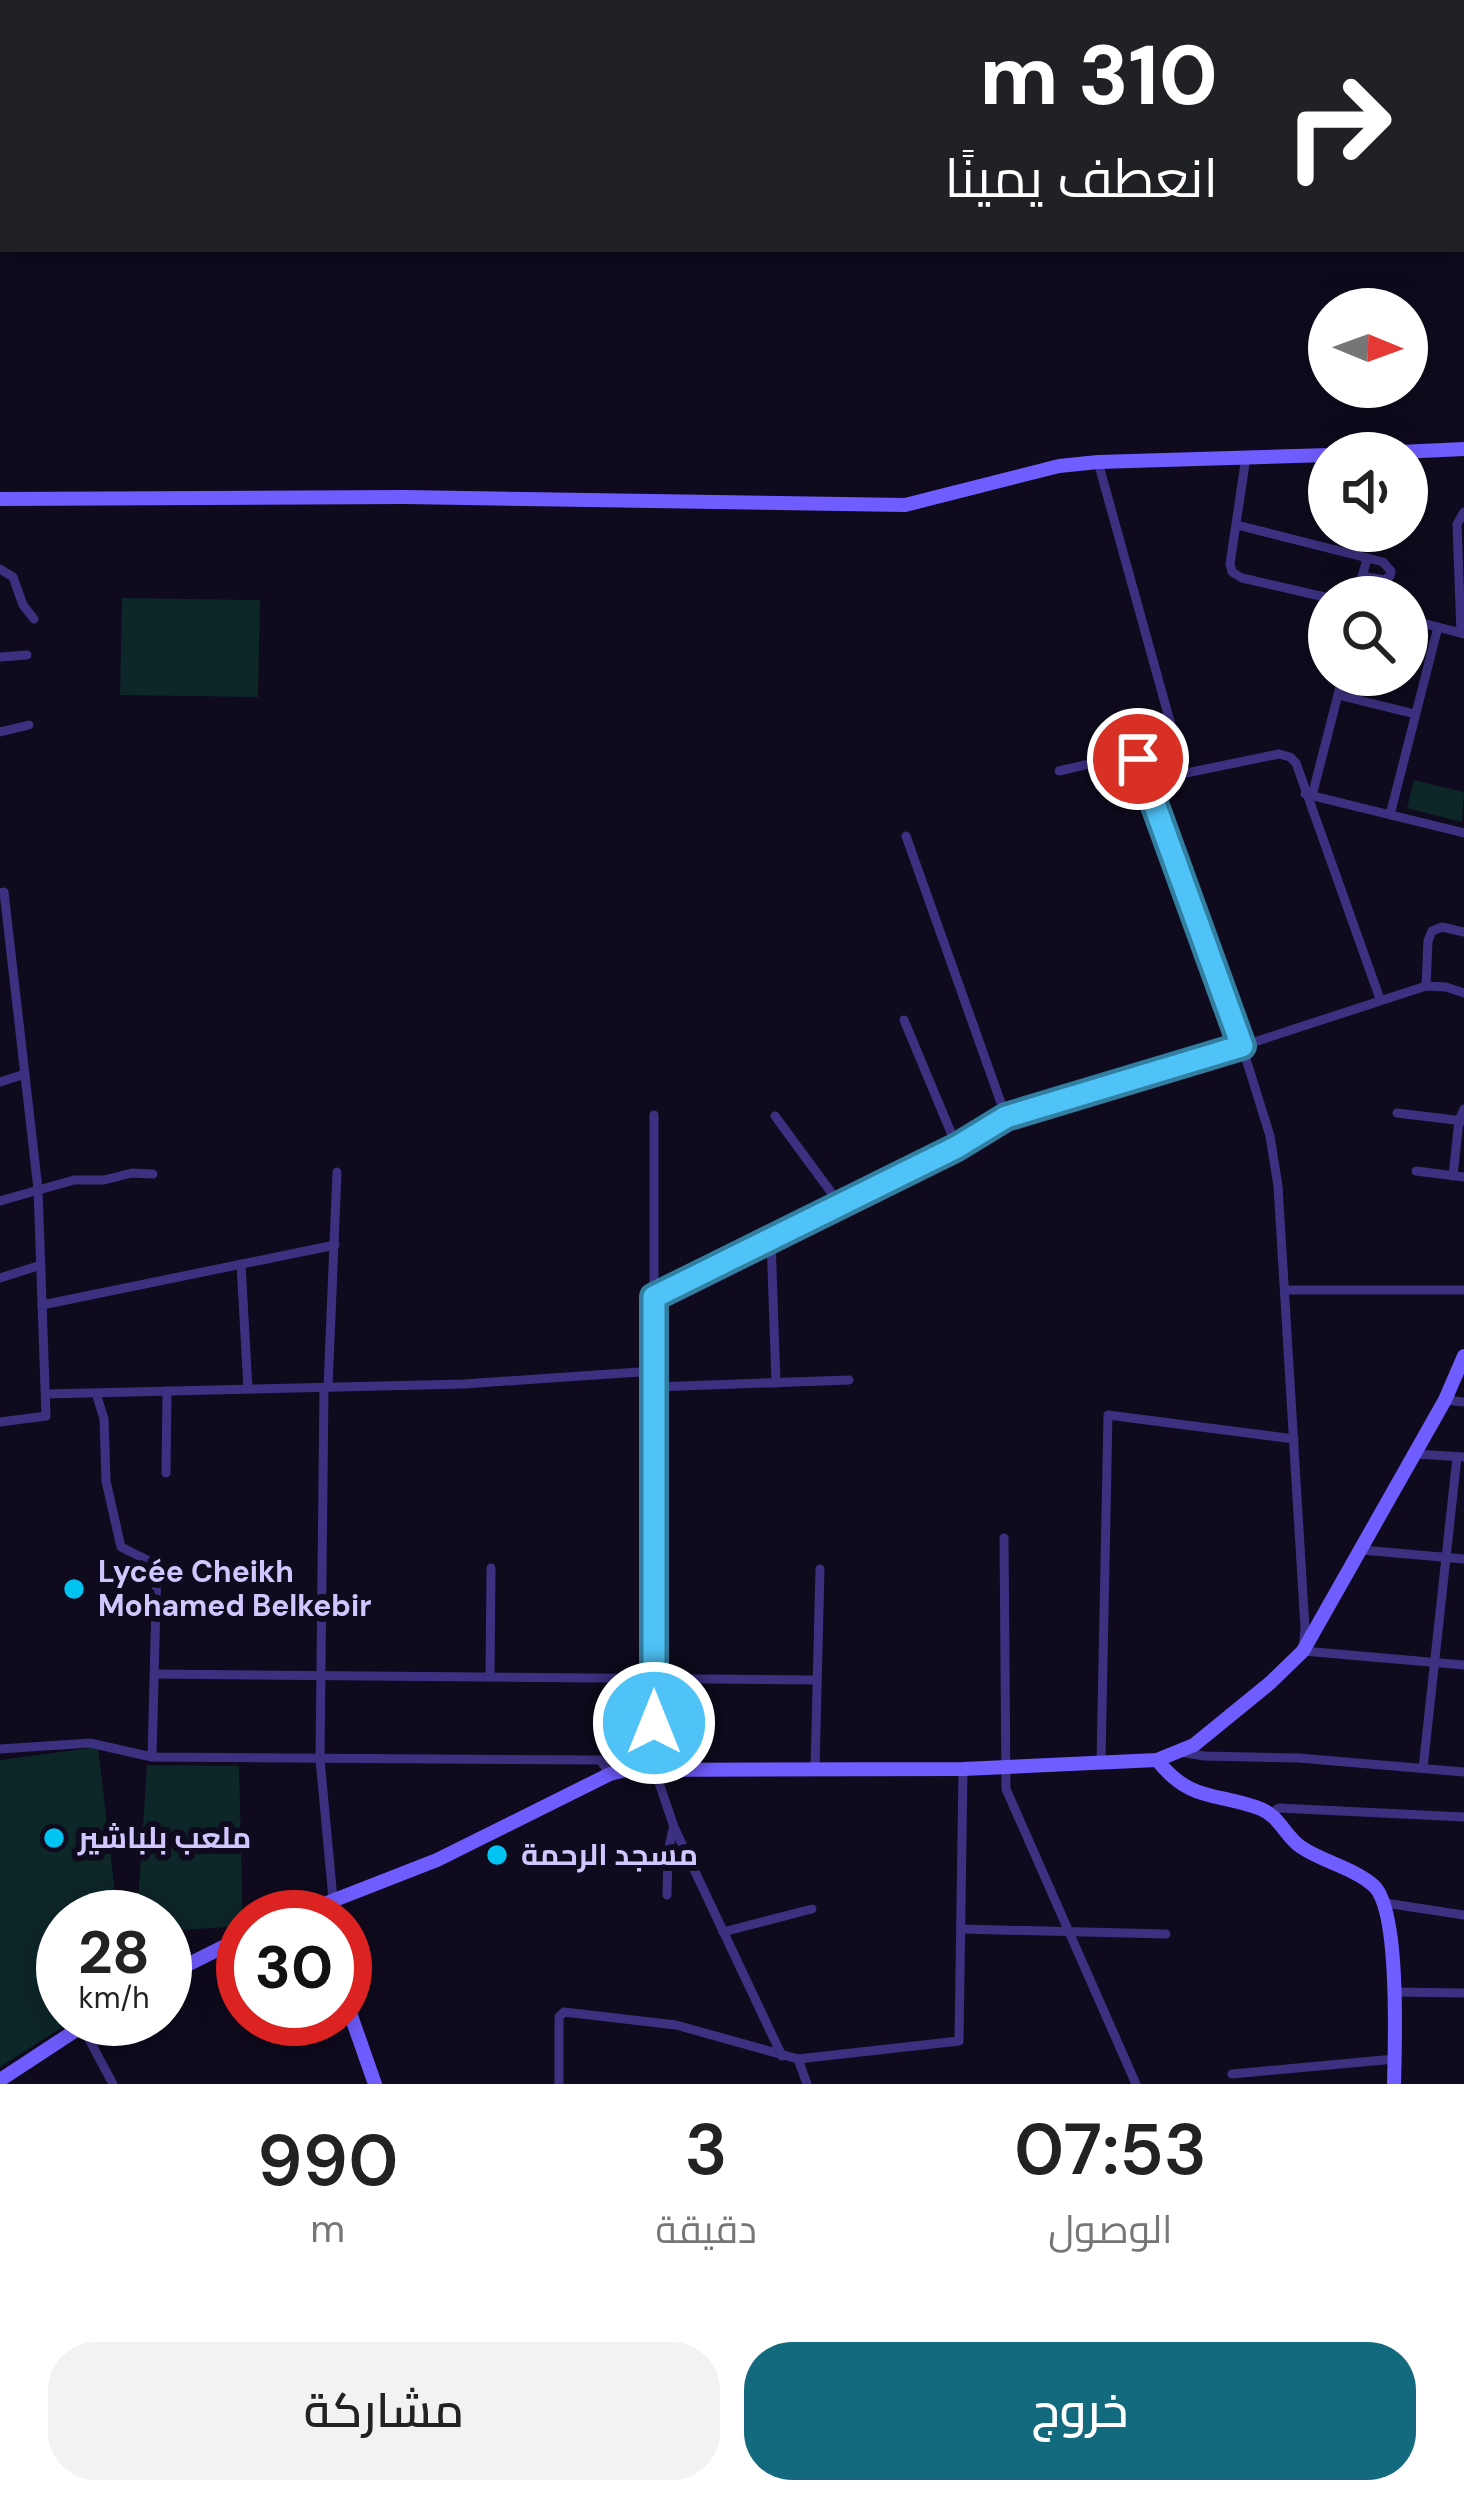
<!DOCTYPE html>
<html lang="ar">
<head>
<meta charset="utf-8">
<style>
  body { margin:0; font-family:"DM Sans",Cairo,sans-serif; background:#f2f2f2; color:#222; direction:rtl; height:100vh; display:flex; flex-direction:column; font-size:45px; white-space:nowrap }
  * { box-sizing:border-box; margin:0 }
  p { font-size:39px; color:#767676 }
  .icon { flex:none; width:66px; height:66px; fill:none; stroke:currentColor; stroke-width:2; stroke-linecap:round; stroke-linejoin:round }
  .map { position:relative; height:2084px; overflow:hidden; direction:ltr }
  .drawer { display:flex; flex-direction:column; background:#fff; flex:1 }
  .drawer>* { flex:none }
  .top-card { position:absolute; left:0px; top:0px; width:1464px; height:252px; box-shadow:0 6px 30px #0003; direction:rtl; background:#202124; color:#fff; overflow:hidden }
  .needle { width:78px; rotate:91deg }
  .buttons { position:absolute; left:1308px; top:288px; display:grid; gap:24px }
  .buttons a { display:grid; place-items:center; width:120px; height:120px; border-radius:50%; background:#fff; box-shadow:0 6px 30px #0003; font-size:60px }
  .speed { position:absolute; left:36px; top:1890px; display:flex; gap:24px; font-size:60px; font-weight:700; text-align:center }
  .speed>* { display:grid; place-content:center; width:156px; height:156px; border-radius:50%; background:#fff; box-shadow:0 6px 30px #0003; line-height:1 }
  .speed small { font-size:30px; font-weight:400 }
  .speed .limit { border:18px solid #d22; background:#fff; color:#111 }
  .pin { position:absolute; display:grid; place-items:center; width:102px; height:102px; color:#fff; margin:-51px; border:6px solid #fff; border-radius:50%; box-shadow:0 3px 12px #0007 }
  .me { position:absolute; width:132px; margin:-66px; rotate:0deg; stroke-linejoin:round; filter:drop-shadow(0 0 9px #0008) }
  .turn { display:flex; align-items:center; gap:42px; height:252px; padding:0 48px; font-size:54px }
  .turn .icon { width:156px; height:156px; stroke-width:2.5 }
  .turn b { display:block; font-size:84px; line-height:102px }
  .eta { display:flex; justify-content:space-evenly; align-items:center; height:204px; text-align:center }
  .eta b { font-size:72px; font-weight:600; line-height:84px }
  .button { display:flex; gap:24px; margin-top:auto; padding:24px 48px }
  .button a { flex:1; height:138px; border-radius:48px; background:#136a7f; color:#fff; font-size:48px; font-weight:600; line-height:138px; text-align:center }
  .button a+a { background:#f2f2f2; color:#222 }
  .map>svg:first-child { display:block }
  .pitch { fill:#0d2628 }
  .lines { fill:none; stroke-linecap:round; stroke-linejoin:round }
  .taxiway { stroke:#086687; stroke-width:24 }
  .street { stroke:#3b3180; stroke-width:9 }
  .secondary { stroke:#705dff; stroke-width:14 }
  .route-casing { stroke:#337fa1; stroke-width:30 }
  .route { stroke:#4fc3f7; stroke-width:21 }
  .poi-dot { fill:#00c3f1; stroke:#0f0a1d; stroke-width:4.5 }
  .labels { text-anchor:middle; stroke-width:12; stroke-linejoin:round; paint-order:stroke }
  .poi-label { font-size:30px; font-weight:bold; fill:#d2c6ff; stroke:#0f0a1d; text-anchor:start }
</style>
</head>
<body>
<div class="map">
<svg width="1464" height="2084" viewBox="0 0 1464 2084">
  <rect width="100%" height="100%" fill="#0f0a1d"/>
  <g class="pitch">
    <polygon points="122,598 260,600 258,697 120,695"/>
    <polygon points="1414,780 1464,792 1462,822 1407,808"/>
    <polygon points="98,1747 118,1917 63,1917 63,2019 75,2019 0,2067 0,1760"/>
    <polygon points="147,1765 239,1766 243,1926 165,1931 165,1917 137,1917"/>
  </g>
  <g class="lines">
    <polyline class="taxiway" points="106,3 112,0"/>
    <g class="street">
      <polyline points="1246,457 1230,564 1232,572 1242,578 1329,598"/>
      <polyline points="1098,462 1184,772"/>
      <polyline points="1237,525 1383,562 1391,571 1390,576 1384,580 1362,576"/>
      <polyline points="0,569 13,577 23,605 34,619"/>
      <polyline points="1357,597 1367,558"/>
      <polyline points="1407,619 1464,634"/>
      <polyline points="1461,633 1457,524 1464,512"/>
      <polyline points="0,657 27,655"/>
      <polyline points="1338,695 1415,714"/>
      <polyline points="0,732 29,725"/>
      <polyline points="1059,771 1127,755 1135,757 1140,762 1242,1046 1270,1136 1278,1186 1305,1628 1303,1651 1464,1665"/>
      <polyline points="1147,781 1279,754 1290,757 1296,763 1380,999"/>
      <polyline points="1305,794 1464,833"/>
      <polyline points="1312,796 1343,675"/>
      <polyline points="1390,815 1438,627"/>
      <polyline points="906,836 1006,1117"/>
      <polyline points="0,893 4,892 38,1189 46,1416 0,1422"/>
      <polyline points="1426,986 1428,941 1432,931 1442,927 1464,932"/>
      <polyline points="904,1020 957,1147"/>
      <polyline points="0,1082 25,1074"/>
      <polyline points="1397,1113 1463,1121"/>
      <polyline points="654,1115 654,1768 674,1827 782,2056"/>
      <polyline points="775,1116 839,1203"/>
      <polyline points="1416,1171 1464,1177"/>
      <polyline points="1453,1176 1459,1120 1464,1109"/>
      <polyline points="0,1201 74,1180 104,1180 132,1173 153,1174"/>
      <polyline points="771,1240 776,1383"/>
      <polyline points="241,1264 248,1389"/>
      <polyline points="0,1278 41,1265"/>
      <polyline points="1285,1290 1464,1290"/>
      <polyline points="654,1297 957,1147 1006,1117 1242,1046 1426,986 1446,987 1464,993"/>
      <polyline points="42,1305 335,1245"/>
      <polyline points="328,1387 337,1172"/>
      <polyline points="654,1387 849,1380"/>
      <polyline points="324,1388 320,1759 333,1899"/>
      <polyline points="96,1393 104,1419 106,1481 121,1547 157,1565 152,1757"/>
      <polyline points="46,1394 464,1384 654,1371"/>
      <polyline points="1445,1400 1464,1402"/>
      <polyline points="1415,1454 1464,1457"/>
      <polyline points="166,1473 167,1391"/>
      <polyline points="1004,1538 1006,1789 1136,2084"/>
      <polyline points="1362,1550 1464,1559"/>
      <polyline points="154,1674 817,1680"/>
      <polyline points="490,1677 491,1568"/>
      <polyline points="0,1749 90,1743 152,1757 600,1760 610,1774"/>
      <polyline points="1180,1752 1204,1756 1299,1758 1464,1772"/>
      <polyline points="1101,1761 1108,1415 1294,1439"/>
      <polyline points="1423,1768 1457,1457"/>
      <polyline points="815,1769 820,1569"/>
      <polyline points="1270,1814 1279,1808 1464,1817"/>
      <polyline points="667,1895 668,1852 673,1829"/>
      <polyline points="1385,1903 1464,1915"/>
      <polyline points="961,1929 1166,1934"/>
      <polyline points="723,1932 812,1909"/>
      <polyline points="1394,1992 1464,1993"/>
      <polyline points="82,2026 113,2084"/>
      <polyline points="798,2059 807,2084"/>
      <polyline points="1232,2074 1395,2059"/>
      <polyline points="559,2084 559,2017 564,2012 676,2025 798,2059 959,2041 963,1769"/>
    </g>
    <g class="secondary">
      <polyline points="1379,453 1464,449"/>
      <polyline points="0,499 405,497 905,505 1059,466 1098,462 1329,455"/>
      <path d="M 1157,1760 C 1191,1803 1217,1792 1261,1809 C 1279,1816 1286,1837 1301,1847 C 1323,1862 1354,1868 1374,1886 C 1400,1911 1395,2045 1394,2084"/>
      <polyline points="291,1917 437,1860 610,1774 626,1770 963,1769 1157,1760 1194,1745 1270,1683 1303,1651 1445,1400 1464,1356"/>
      <polyline points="165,1976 243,1937"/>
      <polyline points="345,1981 349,2010 375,2084"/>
      <polyline points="0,2080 93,2019"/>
    </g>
  </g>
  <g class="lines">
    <defs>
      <polyline id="route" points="654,1723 654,1297 957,1147 1006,1117 1242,1046 1138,759"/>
    </defs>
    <use href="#route" class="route-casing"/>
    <use href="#route" class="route"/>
  </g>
  <g class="poi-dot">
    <circle cx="74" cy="1589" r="12"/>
    <circle cx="54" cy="1838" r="12"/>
    <circle cx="497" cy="1855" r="12"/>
  </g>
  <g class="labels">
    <g class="poi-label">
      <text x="98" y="1582">Lycée Cheikh<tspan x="98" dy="34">Mohamed Belkebir</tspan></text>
      <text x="78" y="1848">ملعب بلباشير</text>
      <text x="521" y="1865">مسجد الرحمة</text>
    </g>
  </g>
</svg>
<div class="buttons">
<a><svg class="needle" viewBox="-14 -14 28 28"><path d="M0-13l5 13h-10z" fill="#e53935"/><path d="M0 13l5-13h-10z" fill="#767676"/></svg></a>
<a><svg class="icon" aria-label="sound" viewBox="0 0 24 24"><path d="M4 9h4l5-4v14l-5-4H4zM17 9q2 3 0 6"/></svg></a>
<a><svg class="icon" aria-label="search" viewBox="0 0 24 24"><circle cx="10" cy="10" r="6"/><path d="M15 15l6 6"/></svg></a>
</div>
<div class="speed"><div>28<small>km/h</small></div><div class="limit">30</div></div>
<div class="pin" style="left:1138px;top:759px;background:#d93025"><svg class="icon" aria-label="arrive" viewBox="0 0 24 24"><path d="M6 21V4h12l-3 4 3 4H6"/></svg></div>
<svg class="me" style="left:654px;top:1723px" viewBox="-20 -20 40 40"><circle r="17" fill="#4fc3f7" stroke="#fff" stroke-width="3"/><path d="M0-11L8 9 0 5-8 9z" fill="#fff"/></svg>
<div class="top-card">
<div class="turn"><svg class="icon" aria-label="right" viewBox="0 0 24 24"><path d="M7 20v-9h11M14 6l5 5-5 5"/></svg><div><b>310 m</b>انعطف يمينًا</div></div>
</div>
</div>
<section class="drawer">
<div class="eta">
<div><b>07:53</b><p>الوصول</p></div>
<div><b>3</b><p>دقيقة</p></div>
<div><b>990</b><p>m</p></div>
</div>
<div class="button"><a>خروج</a><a>مشاركة</a></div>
</section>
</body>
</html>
